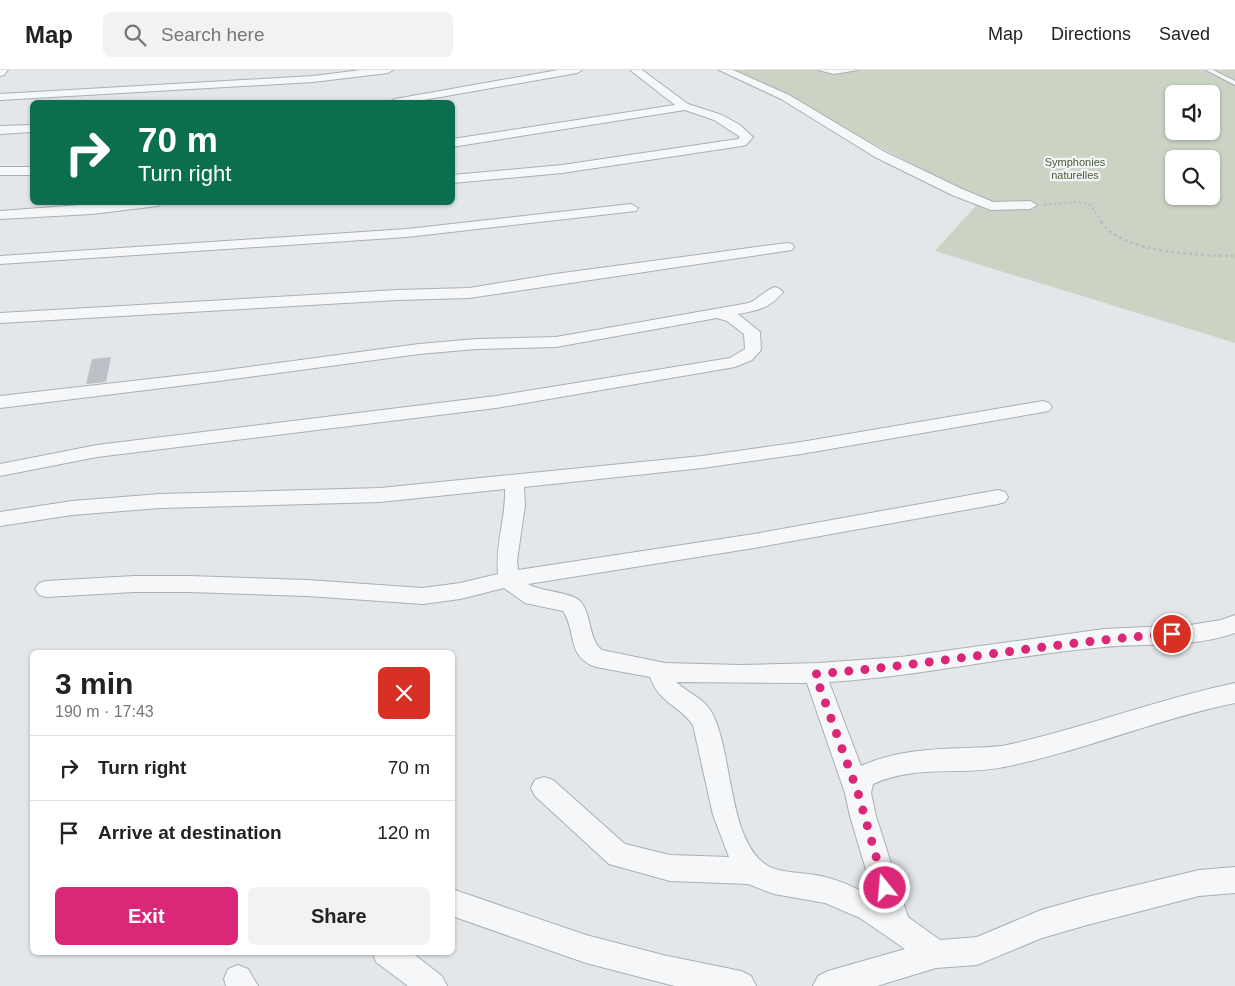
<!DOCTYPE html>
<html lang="en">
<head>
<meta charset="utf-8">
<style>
  body { margin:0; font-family:Arial,sans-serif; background:#f2f2f2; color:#222; height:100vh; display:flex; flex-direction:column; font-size:19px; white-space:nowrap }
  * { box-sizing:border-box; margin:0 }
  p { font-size:16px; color:#767676 }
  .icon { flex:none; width:28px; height:28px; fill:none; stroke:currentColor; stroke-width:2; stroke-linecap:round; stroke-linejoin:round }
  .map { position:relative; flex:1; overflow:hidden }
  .panel { position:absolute; left:30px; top:580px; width:425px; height:305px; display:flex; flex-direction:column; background:#fff; border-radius:8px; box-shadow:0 1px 4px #0004 }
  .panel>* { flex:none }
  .guide { position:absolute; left:30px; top:30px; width:425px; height:105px; border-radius:8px; box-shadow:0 1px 4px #0004; background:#0b6e4f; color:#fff; overflow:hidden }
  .controls { position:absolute; left:1165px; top:15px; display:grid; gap:10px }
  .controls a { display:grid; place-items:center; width:55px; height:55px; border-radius:8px; background:#fff; box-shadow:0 1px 4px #0004; font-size:25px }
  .pin { position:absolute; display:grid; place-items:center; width:42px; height:42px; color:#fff; margin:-21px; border:2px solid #fff; border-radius:50%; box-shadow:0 1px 5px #0007 }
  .me { position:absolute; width:55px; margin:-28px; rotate:343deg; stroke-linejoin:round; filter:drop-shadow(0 0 4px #0008) }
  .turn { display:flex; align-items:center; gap:18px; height:105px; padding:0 25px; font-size:22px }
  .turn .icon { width:65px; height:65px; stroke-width:2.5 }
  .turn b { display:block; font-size:35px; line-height:42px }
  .round { display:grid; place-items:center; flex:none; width:52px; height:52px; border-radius:8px; background:#f2f2f2 }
  .head { display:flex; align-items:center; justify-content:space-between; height:85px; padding:0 25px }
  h1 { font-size:30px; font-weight:800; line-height:38px }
  .action { display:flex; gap:10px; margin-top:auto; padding:10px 25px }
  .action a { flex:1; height:58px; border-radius:8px; background:#db2777; color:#fff; font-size:20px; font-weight:800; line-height:58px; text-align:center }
  .action a+a { background:#f2f2f2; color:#222 }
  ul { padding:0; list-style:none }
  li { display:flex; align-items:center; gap:15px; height:65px; padding:0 25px; border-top:1px solid #e0e0e0 }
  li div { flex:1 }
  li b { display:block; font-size:19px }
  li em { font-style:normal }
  header { display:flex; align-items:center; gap:30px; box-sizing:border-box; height:70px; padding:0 25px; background:#fff; border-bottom:1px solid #e0e0e0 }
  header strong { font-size:24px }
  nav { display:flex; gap:28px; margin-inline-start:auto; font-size:18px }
  .search { width:350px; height:45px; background:#f2f2f2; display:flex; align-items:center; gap:12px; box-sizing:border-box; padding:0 18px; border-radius:8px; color:#767676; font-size:19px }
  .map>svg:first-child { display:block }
  .green { fill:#cbd3c5; fill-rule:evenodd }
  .building { fill:#bbc1c6 }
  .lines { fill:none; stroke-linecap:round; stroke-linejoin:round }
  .service-casing { stroke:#a9afb4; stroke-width:2 }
  .minor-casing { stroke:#a9afb4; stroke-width:2 }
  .path-far1 { stroke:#babdc2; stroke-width:2; stroke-dasharray:2.5 2.5; stroke-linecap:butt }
  .path { stroke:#babdc2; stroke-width:2.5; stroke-dasharray:3 3; stroke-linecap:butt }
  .service { fill:#f6f7f9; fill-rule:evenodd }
  .minor { fill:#f6f7f9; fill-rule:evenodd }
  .route { stroke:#db2777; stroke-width:9; stroke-dasharray:0 16.2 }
  .labels { text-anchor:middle; stroke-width:4.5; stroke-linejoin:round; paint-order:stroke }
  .far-park-label { font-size:11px; fill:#465b3c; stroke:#f3f5f7 }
</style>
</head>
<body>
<header>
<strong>Map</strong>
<div class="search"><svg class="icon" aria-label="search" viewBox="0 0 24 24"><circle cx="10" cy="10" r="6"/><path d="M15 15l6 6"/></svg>Search here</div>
<nav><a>Map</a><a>Directions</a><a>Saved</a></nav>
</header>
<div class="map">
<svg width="1235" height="916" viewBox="0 0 1235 916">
  <rect width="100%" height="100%" fill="#e3e7ea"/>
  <path class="green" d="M 728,0 L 1235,0 L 1235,273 L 935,181 L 982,129 ZM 1174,24 L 1211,24 L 1211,61 L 1174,61 ZM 1174,89 L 1211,89 L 1211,126 L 1174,126 Z"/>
  <polygon class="building" points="111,287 106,312 86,314 92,289"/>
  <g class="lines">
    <defs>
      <g id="service">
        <polygon points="818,0 858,0 834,4"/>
        <polygon points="1206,0 1213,0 1235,11 1235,15"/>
      </g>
      <g id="minor">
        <polygon points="0,0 8,0 4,5 0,6"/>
        <polygon points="361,0 393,0 388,3 313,12 0,30 0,24 313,6"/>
        <polygon points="558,0 582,0 577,3 412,32 389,32 395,29"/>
        <polygon points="630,0 642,0 688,34 722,45 740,55 753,67 746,75 742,76 562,103 452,113 452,105 562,95 738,69 740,67 714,50 685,40 452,77 452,69 675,35"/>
        <polygon points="719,0 733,0 789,25 883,81 962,119 993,132 1030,131 1037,135 1030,139 991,140 952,125 875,87 781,29"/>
        <polygon points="32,55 32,62 0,64 0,56"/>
        <rect x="0" y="97" width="32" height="8"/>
        <polygon points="120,132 164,132 158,136 92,144 0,149 0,141"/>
        <polygon points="631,134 638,138 636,141 407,167 0,194 0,186 407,159"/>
        <polygon points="787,173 792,174 794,177 792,180 469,228 397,230 0,253 0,243 397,220 469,218 555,204"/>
        <path d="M 775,217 L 780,219 L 783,222 C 771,238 756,241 738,244 L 760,262 L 761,280 L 752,290 L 735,297 L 496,338 L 97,387 L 0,406 L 0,394 L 97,375 L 496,326 L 730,288 L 745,279 L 744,264 L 727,251 L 717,248 L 556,277 L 476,279 L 419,284 L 211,312 L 0,338 L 0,326 L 211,302 L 419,274 L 476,269 L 556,267 L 749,233 C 758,229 767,219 775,217 Z"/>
        <path d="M 1043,331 L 1049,333 L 1052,337 L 1049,341 L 801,384 L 702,398 L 524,417 L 525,435 L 517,491 L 518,500 L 754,464 L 998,420 L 1005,422 L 1008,427 L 1005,432 L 998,434 L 754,478 L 528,514 C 542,522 571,522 580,531 C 592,544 588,569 602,580 L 665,593 L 740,595 L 819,593 L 901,587 L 1104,559 L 1190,555 L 1221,550 L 1235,545 L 1235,563 C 1193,578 1147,573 1104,577 C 1012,585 922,606 829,612 L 861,696 C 894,681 929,679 965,678 C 979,677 993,678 1007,675 C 1084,658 1158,629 1235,613 L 1235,633 C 1157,649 1083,681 1004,697 C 960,706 917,694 873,714 L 871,723 L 876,746 L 908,847 L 940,870 L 977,867 L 1041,840 L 1087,827 L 1199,800 L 1235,797 L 1235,823 L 1199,826 L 1087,855 L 1042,868 L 977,895 L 936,898 L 877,916 L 813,916 L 818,906 L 828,901 L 905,879 L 860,848 L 825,833 L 774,824 L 748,814 L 670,811 L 609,794 L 535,726 L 531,718 L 535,710 L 544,707 L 553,710 L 625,774 L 670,785 L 729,787 L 713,745 L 693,655 C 678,634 660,634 650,607 L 596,597 C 566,587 577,562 563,541 L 525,533 L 504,518 L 460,529 L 423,534 L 307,526 L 189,522 L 134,522 L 46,527 L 39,525 L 35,519 L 39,513 L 46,511 L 134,506 L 189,506 L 307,510 L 423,518 L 460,513 L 498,504 C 495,475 506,447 505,419 L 380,432 L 160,438 L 72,445 L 0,456 L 0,442 L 72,431 L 160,424 L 380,418 L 702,386 L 801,372 ZM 676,612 L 807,613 L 845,723 L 850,746 L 874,827 C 858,819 842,811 825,807 C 808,802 778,804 765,794 C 727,767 733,679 711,641 C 703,628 687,622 676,612 Z"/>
        <polygon points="452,819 586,865 663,885 741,901 751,906 756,916 675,916 663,913 586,893 452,846"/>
        <polygon points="372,882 411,882 442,906 447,916 408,916 376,892"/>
        <polygon points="238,895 248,899 258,916 226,916 224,909 228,899"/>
      </g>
    </defs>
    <use href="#service" class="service-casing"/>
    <use href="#minor" class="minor-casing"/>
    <polyline class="path-far1" points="1044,135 1076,132 1091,135 1102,153"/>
    <path class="path" d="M 1101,152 C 1124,184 1199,185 1235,186"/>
    <use href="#service" class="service"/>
    <use href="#minor" class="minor"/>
  </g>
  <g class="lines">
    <path class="route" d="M 885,818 L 858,723 L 815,604 C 934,595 1052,572 1172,564"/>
  </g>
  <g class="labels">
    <g class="far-park-label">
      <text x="1075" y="96">Symphonies<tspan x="1075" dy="13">naturelles</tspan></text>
    </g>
  </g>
</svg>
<div class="controls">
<a><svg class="icon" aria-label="sound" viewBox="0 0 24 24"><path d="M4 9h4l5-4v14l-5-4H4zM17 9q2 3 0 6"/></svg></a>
<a><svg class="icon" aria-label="search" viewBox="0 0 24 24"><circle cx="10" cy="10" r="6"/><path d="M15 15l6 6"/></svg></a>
</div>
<div class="pin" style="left:1172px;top:564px;background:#d93025"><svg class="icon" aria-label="arrive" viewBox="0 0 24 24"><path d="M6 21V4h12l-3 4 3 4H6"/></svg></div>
<svg class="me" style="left:885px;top:818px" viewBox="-20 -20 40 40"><circle r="17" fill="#db2777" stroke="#fff" stroke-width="3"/><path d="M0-11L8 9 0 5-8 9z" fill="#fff"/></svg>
<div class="guide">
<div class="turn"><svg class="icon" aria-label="right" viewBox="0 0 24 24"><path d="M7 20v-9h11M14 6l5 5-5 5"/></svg><div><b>70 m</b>Turn right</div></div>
</div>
<section class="panel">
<div class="head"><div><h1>3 min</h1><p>190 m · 17:43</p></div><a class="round" style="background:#d93025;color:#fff"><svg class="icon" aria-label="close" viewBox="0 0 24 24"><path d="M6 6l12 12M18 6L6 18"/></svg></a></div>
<ul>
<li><svg class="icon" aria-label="right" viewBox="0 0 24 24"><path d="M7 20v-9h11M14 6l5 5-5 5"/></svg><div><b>Turn right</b></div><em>70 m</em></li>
<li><svg class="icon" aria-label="arrive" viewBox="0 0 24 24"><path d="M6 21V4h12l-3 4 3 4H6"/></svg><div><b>Arrive at destination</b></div><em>120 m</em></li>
</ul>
<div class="action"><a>Exit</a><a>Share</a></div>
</section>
</div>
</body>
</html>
